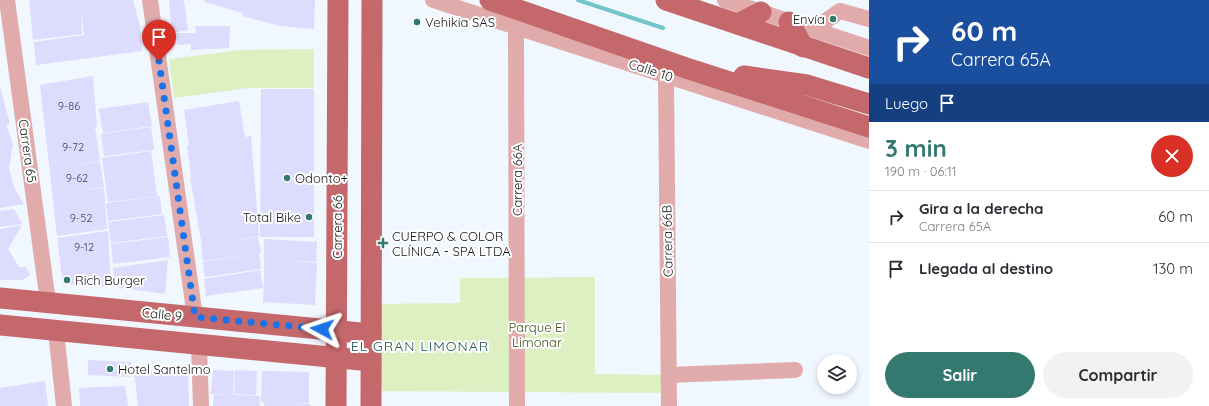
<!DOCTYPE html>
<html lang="es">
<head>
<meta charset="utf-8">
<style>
  body { margin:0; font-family:Quicksand,sans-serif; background:#f2f2f3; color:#2b2b33; height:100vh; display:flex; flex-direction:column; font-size:15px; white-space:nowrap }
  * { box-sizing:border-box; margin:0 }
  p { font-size:13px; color:#7c7c81 }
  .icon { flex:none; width:22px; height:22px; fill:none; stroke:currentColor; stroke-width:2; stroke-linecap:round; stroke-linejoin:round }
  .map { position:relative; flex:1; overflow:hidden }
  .sheet { display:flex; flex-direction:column; background:#fff; width:340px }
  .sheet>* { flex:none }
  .banner { background:#1a4fa0; color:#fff; overflow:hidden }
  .fabs { position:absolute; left:817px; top:354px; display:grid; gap:8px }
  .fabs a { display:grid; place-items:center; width:40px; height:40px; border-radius:50%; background:#fff; box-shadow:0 2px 6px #0003; font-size:20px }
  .pin { position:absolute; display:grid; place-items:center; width:34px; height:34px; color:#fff; margin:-41px -17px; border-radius:50% 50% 50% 0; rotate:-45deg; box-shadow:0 0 4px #0007 }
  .pin .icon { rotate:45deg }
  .me { position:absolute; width:44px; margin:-22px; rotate:275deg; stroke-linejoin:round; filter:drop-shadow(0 0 3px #0008) }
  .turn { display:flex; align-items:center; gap:14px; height:84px; padding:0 16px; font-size:18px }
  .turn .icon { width:52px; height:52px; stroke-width:2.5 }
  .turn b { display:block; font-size:28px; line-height:34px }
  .then { display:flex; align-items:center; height:38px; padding:0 16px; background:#0003; gap:8px; font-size:15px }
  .round { display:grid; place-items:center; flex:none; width:42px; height:42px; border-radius:21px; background:#f2f2f3 }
  .head { display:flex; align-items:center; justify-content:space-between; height:68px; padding:0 16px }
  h1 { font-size:24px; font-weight:800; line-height:30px; color:#34796f }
  .button { display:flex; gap:8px; margin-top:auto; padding:8px 16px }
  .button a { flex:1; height:46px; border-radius:24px; background:#34796f; color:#fff; font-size:16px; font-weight:800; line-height:46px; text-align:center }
  .button a+a { background:#f2f2f3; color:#2b2b33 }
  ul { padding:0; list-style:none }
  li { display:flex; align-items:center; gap:12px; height:52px; padding:0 16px; border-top:1px solid #e1e1e2 }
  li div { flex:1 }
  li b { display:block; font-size:15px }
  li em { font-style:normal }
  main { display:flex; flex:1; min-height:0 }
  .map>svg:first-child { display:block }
  .green { fill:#ddf0c2 }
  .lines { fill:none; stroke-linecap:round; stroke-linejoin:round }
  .stream { stroke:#73c4c7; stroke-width:4 }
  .building { fill:#dddbfe }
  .minor { stroke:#e0abaa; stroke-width:16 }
  .major { stroke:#c5686b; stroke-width:21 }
  .route { stroke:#1a73e8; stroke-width:7; stroke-dasharray:0 12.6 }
  .poi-dot { fill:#34796f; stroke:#fff; stroke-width:1.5 }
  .labels { text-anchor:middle; stroke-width:4; stroke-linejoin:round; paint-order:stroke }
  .number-label { font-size:11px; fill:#464652 }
  .poi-label { font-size:13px; fill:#131518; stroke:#fff; text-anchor:start }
  .street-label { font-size:13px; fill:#131518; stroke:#fff }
  .park-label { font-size:13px; fill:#3b4e10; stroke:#fff }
  .neighbourhood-label { font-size:14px; letter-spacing:1px; fill:#235b53; stroke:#fff }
</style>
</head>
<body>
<main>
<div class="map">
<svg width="869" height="406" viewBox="0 0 869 406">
  <rect width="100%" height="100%" fill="#f0f7ff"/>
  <g class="green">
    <polygon points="314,49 314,88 248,88 174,98 169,59 240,50"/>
    <polygon points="595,277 595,374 669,375 669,393 371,391 371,304 460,303 460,278"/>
  </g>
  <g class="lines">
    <polyline class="stream" points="578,0 663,28"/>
  </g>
  <g class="building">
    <polygon points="29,0 133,0 140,26 142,51 36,65 34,42 84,35 81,9 82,34 33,40"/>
    <polygon points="169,0 184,0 188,30 172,33"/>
    <polygon points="205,0 315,0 314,29 280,26 242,16 243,13 204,2"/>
    <polygon points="195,26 230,26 229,48 191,50 191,44 178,45 177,33 196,33"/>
    <polygon points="93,76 97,127 95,127 100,161 75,165 100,162 104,187 77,191 104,188 107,229 57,236 40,85"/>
    <polygon points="0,87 10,124 6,124 13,144 9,168 14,187 24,204 0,208"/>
    <polygon points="261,89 314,89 314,237 260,237"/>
    <polygon points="239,101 245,137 251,136 259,236 218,243 258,237 261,253 203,261 201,246 202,246 190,177 197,176 191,176 187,146 189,145 184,110"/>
    <polygon points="148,102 152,126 103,133 99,109"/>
    <polygon points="151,127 154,150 104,156 101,134"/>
    <polygon points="151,151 157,196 108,202 102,158"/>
    <polygon points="160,196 162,214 108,221 106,203"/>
    <polygon points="14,209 22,224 0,227 0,211"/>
    <polygon points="164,215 167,236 111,243 108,222"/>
    <polygon points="22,225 8,249 19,267 26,267 30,275 23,280 0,280 0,229"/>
    <polygon points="108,231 111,287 63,284 57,238"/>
    <polygon points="168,237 170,257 113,264 111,244"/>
    <polygon points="264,239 317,242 316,262 285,261 317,263 315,305 263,302 264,279 278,279 264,279"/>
    <polygon points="259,253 261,269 205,277 203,262"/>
    <polygon points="168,260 165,294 115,287 113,268"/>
    <polygon points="260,270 263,288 206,296 204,279"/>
    <polygon points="88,360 131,362 131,377 88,375"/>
    <polygon points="188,370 189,406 138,406 134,371"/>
    <polygon points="213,370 234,371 233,395 260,396 260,406 213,406 214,395 228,395 211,394"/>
    <polygon points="235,370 257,371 256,395 234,394"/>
    <polygon points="262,371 309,372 309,403 294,403 310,404 310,406 264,406 264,402 261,402"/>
    <polygon points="45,381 48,406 0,406 0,388"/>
    <polygon points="125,386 128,406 80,406 79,388"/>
  </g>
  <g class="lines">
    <g class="minor">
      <polyline points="7,0 48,302"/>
      <polyline points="150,0 195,317"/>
      <polyline points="433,0 869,141"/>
      <polyline points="725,0 869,48"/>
      <polyline points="516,27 517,406"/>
      <polyline points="814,29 840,11 869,19"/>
      <polyline points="666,75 669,406"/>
      <polyline points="56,331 64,406"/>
      <polyline points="199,345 201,406"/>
      <polyline points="669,375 795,370"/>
    </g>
    <g class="major">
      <polyline points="490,0 686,68 869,127"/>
      <polyline points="666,0 869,68"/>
      <polyline points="789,22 803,47"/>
      <polyline points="738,24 761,12"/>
      <polyline points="744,76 807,85 869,104"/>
      <polyline points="0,298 371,334"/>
      <polyline points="0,325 371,361"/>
      <polyline points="336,406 338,0"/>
      <polyline points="371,406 372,0"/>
    </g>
  </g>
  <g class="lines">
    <polyline class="route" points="159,61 195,317 322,329"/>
  </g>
  <g class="poi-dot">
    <circle cx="833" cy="19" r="4"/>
    <circle cx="417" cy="22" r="4"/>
    <circle cx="287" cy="178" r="4"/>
    <circle cx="309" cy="217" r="4"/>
    <path d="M381 237h4v4h4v4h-4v4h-4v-4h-4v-4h4z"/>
    <circle cx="67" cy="280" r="4"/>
    <circle cx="110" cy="369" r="4"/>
  </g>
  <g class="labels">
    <g class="number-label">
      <text x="69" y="110">9-86</text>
      <text x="73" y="151">9-72</text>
      <text x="77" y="182">9-62</text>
      <text x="81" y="222">9-52</text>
      <text x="84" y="251">9-12</text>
    </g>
    <g class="poi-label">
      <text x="825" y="24" text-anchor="end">Envía</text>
      <text x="425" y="27">Vehikia SAS</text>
      <text x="295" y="183">Odonto+</text>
      <text x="301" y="222" text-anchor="end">Total Bike</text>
      <text x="392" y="241">CUERPO &amp; COLOR<tspan x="392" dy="15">CLÍNICA - SPA LTDA</tspan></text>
      <text x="75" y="285">Rich Burger</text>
      <text x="118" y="374">Hotel Santelmo</text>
    </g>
    <g class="street-label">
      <text transform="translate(651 70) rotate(18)" y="5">Calle 10</text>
      <text transform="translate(28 151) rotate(82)" y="5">Carrera 65</text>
      <text transform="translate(517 180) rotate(-90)" y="5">Carrera 66A</text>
      <text transform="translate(337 227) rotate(-90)" y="5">Carrera 66</text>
      <text transform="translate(667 241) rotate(-91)" y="5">Carrera 66B</text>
      <text transform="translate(162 314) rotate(6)" y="5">Calle 9</text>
    </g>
    <g class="park-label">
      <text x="537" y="332">Parque El<tspan x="537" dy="15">Limonar</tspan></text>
    </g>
    <g class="neighbourhood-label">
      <text x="420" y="351">EL GRAN LIMONAR</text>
    </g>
  </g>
</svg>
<div class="fabs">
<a><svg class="icon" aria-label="layers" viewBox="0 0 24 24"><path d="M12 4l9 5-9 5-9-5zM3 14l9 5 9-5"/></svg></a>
</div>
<div class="pin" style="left:159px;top:61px;background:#d93025"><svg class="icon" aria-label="arrive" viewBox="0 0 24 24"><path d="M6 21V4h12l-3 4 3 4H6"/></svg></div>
<svg class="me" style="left:322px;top:329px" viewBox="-20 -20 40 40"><path d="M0-17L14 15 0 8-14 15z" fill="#1a73e8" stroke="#fff" stroke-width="4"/></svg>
</div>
<section class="sheet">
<div class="banner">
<div class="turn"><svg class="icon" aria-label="right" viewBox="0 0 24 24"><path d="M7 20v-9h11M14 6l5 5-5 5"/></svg><div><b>60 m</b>Carrera 65A</div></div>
<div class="then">Luego<svg class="icon" aria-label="arrive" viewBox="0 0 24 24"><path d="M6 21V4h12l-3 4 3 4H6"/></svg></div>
</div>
<div class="head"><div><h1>3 min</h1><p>190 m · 06:11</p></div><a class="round" style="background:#d93025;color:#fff"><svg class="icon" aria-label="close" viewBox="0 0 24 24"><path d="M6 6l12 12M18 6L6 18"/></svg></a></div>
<ul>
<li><svg class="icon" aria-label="right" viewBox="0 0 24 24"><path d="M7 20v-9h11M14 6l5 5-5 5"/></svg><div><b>Gira a la derecha</b><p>Carrera 65A</p></div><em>60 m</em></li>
<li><svg class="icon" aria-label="arrive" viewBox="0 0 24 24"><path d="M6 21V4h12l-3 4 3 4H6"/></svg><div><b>Llegada al destino</b></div><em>130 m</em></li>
</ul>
<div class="button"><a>Salir</a><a>Compartir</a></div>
</section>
</main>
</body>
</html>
